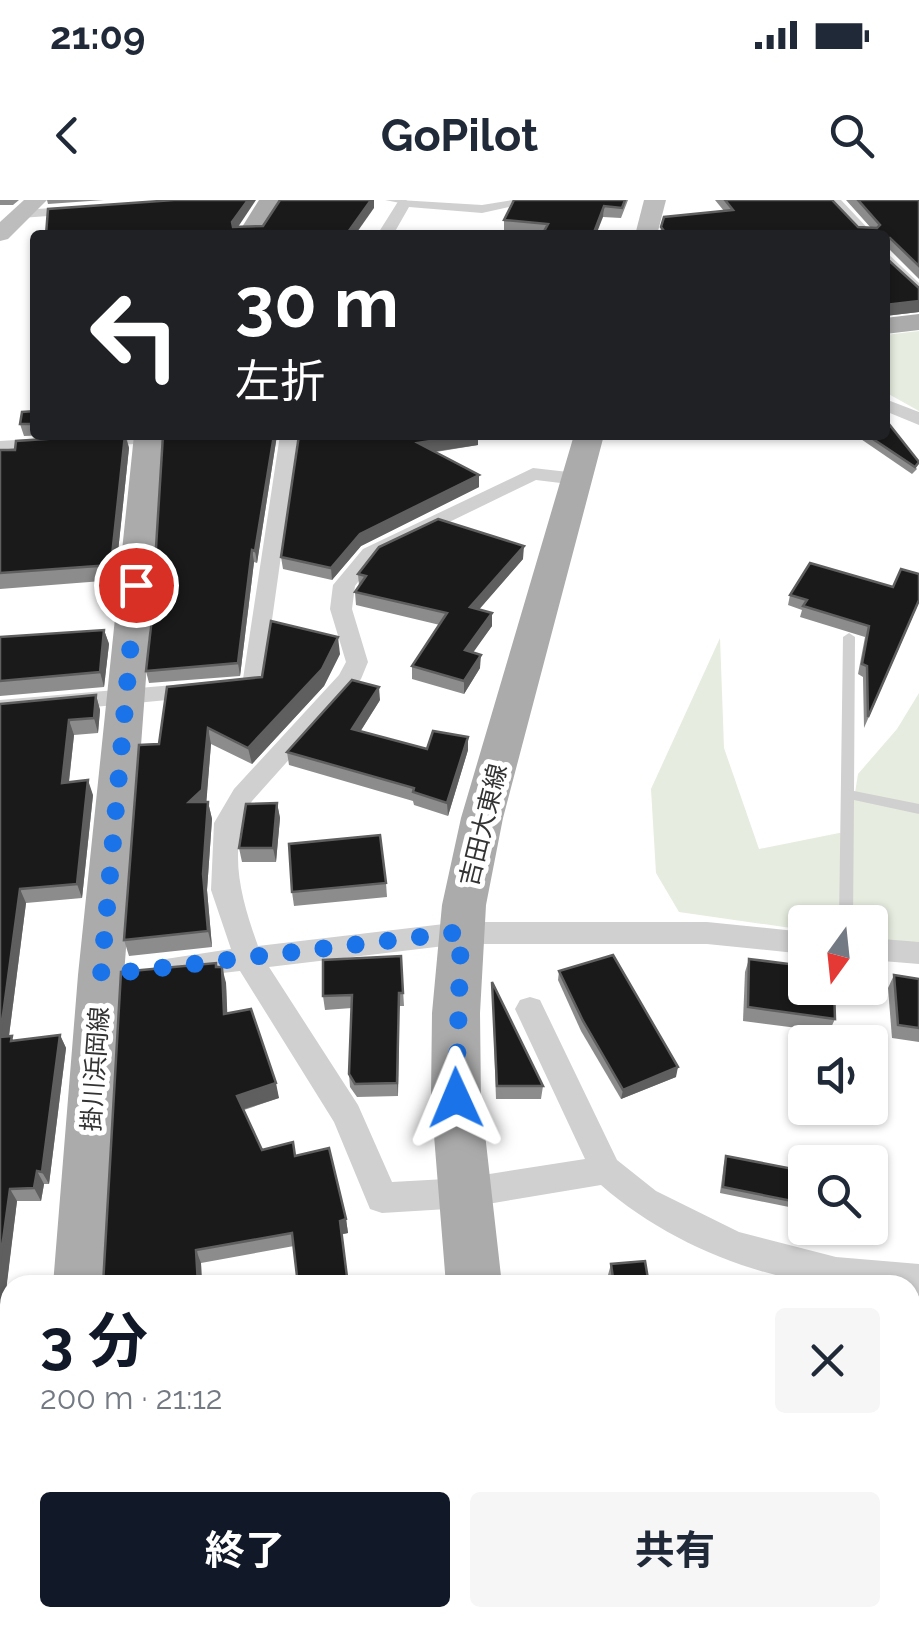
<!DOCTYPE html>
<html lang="ja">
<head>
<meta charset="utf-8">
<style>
  body { margin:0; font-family:Raleway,"Noto Sans JP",sans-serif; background:#f6f6f7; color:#1f2937; height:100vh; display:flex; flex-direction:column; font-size:38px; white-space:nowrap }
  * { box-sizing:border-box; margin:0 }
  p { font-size:32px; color:#747a83 }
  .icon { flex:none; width:55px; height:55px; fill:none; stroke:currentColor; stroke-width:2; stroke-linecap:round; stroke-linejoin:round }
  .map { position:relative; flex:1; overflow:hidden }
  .sheet { position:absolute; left:0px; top:1075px; width:920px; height:352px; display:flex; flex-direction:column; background:#fff; border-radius:30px 30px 0 0; box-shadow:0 2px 8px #0004 }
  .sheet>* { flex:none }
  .banner { position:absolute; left:30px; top:30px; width:860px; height:210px; border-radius:10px; box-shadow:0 2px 8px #0004; background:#202124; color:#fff; overflow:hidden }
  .needle { width:65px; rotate:195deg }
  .buttons { position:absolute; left:788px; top:705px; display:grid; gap:20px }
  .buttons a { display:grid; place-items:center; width:100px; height:100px; border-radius:10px; background:#fff; box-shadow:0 2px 8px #0004; font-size:50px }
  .pin { position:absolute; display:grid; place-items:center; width:85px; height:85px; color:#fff; margin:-42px; border:5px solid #fff; border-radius:50%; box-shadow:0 2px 10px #0007 }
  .me { position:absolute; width:110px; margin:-55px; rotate:359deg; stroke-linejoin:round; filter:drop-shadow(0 0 8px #0008) }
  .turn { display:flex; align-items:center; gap:35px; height:210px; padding:0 40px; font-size:45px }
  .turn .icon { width:130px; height:130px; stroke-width:2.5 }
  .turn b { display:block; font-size:70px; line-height:85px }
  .round { display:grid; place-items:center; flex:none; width:105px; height:105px; border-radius:10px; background:#f6f6f7 }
  .summary { display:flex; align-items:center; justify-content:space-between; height:170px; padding:0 40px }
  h1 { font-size:60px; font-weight:700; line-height:75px; color:#111827 }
  .primary-button { display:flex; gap:20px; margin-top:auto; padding:20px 40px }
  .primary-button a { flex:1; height:115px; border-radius:10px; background:#111827; color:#fff; font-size:40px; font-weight:700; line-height:115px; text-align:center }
  .primary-button a+a { background:#f6f6f7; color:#1f2937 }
  .status { display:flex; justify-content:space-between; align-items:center; height:70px; padding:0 50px; background:#fff; direction:ltr }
  .status svg { height:28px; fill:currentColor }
  header { display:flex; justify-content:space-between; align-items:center; height:130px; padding:0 40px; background:#fff; font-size:45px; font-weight:700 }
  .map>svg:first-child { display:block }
  .green { fill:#e6ecdf }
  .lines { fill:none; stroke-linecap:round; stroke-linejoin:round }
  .lane { fill:#d0d0d0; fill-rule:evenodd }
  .street { fill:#d0d0d0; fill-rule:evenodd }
  .secondary { fill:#bdbdbd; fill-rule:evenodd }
  .primary { fill:#ababab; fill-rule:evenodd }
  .wall { fill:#8c8c8c }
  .shaded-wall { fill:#5f5f5f }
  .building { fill:#1a1a1a; stroke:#5f5f5f; stroke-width:2.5 }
  .route { stroke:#1a73e8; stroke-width:18; stroke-dasharray:0 32.4 }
  .labels { text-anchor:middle; stroke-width:10; stroke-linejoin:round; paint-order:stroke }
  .street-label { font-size:25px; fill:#333; stroke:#fff }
</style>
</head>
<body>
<div class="status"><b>21:09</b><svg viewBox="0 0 49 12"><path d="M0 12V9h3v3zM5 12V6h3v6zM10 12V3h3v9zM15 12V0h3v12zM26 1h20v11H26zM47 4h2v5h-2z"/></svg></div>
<header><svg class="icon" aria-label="back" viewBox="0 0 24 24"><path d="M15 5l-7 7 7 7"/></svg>GoPilot<svg class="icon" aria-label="search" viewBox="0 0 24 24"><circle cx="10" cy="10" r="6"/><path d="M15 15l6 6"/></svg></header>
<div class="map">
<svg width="919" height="1427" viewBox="0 0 919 1427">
  <rect width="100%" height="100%" fill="#fff"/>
  <g class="green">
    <polygon points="919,131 919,211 885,192 885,135"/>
    <polygon points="720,438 724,548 759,649 849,631 858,574 897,529 919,493 919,747 870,740 870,722 805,722 805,730 679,712 656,673 651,589"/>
  </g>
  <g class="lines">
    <g class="lane">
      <polygon points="385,0 406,0 409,2 405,4"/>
      <polygon points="849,433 855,437 854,591 919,604 919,614 854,600 853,722 839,722 843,437"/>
    </g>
    <g class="street">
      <polygon points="399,0 482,5 513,0 509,7 482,13 409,7 393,35 377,35"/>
      <polygon points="826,0 841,0 874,35 858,35"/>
      <polygon points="84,6 91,10 89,13 21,18 14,14 21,10"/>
      <polygon points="885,51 919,83 919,98 885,65"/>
      <polygon points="885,199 919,212 919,225 885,211"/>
      <polygon points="94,235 158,237 149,243 0,253 0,241"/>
      <polygon points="280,235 298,235 262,491 0,516 0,500 243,479"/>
      <path d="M 533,268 L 577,273 L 587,279 L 577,285 L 536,280 L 377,357 L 355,386 L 352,409 L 368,462 L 361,479 L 252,601 C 226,648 241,698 258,746 L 461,722 L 707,722 L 805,732 L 805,754 L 707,744 L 461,744 L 269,767 L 358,905 L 392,982 L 464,978 L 585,959 L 515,809 L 520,800 L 530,797 L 540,800 L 617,960 L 656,991 L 739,1032 L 836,1057 L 919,1064 L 919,1096 L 910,1096 L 910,1085 C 880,1085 846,1089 817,1084 C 739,1071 660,1037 601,985 L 464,1008 L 382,1013 L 370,1009 L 334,922 L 240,771 L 169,779 L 159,776 L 155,768 L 159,760 L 231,749 L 211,690 L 214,623 L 234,589 L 339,475 L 346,462 L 330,409 L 333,385 L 363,349 Z"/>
      <polygon points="870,738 919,742 919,764 870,760"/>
      <polygon points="910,1243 919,1247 919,1311 910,1307"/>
    </g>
    <g class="secondary">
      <polygon points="24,0 47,0 8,39 0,41 0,22"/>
      <polygon points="644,0 666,0 657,35 635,35"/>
    </g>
    <g class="primary">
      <polygon points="259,0 283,0 261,35 237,35"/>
      <polygon points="919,114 919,130 885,134 885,118"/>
      <polygon points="134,235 164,235 124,775 109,1085 53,1085 78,775"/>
      <polygon points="574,235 604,235 503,618 486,705 480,813 481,898 502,1085 446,1085 431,898 432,813 442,705 461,618"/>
      <polygon points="26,1418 92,1418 91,1427 25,1427"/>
      <polygon points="478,1418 544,1418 545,1427 479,1427"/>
    </g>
  </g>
  <g class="wall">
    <polygon points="0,0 19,0 13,5 0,5"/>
    <polygon points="47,0 104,0 48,4"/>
    <polygon points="514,0 628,0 621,18 603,17 543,34 504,30 504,20"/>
    <polygon points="715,0 832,0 858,27 871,28 846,0 919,0 919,79 888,48 885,48 885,57 919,88 919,112 885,116 885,35 660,35 661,27 724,11"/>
    <polygon points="35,211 35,235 55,235 24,236 20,224"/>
    <polygon points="126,235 129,248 115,380 0,389 0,250"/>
    <polygon points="163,235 277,235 257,363 254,362 240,476 149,483 146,471 157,374 155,364"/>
    <polygon points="299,235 478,245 436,252 479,275 479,287 361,346 332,380 283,369 281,357"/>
    <polygon points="855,235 885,235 917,269 912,274"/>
    <polygon points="523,359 479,409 492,413 492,426 472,453 480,468 464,494 412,479 412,466 440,425 356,405 355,392 359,386 358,374"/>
    <polygon points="919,374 919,402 864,528 863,477 858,474 865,437 800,417 802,410 788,405 790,395 893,387"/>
    <polygon points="104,430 109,444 104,487 0,496 0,437"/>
    <polygon points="340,454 324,486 252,564 211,544 206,602 208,602 212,619 207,690 212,747 129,756 124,740 159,544 262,477"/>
    <polygon points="96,495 100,510 98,533 74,535 69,582 93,595 82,698 26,703 9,836 14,841 60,835 66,848 49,984 44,984 41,1001 17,1001 5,1096 10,1095 10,1217 0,1218 0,504"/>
    <polygon points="380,500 360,532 427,549 468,550 448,616 414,605 413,601 289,565 287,552"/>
    <polygon points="277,603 280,618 276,662 242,662 239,648"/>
    <polygon points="386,683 387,697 294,706 292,692"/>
    <polygon points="401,756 404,806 399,806 398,896 357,897 350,887 349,874 352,808 325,810 323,796"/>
    <polygon points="749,759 835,819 829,832 743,821 745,772"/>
    <polygon points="216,763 226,783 227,813 279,898 244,910 262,950 295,956 346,1019 348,1033 294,1046 201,1063 202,1085 103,1085"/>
    <polygon points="559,771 676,877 621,899 581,831 558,780"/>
    <polygon points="894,775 919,779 919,842 892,838 888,788"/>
    <polygon points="492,782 543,886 541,899 496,899"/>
    <polygon points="726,956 792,1001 789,1007 720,993 724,963"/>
    <polygon points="611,1064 649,1085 610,1085 608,1075"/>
    <polygon points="910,1167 919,1167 919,1245 910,1239"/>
  </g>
  <g class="shaded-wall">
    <polygon points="248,0 256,0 234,33 232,22"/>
    <polygon points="371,0 374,0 374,8 355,35 346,35"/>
    <polygon points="604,6 603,17 596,35 593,35"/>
    <polygon points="919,101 919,112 885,116 885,105"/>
    <polygon points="125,235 129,248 115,380 111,365"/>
    <polygon points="274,235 277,235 257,363 255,351"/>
    <polygon points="469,235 478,235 478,245 418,254 418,243"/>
    <polygon points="479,275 479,287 361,346 332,380 331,368 360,334"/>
    <polygon points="524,346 523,359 470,420 470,407"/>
    <polygon points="252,350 254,362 240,476 238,463"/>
    <polygon points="492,413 492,426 465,464 465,450"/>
    <polygon points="104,430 109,444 104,487 100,472"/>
    <polygon points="338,437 340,454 324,486 252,564 248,548"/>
    <polygon points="481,455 480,468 464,494 464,481"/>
    <polygon points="379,487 380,500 353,543 352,529"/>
    <polygon points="96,495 100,510 98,533 94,518"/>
    <polygon points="69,520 74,535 67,598 62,583"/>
    <polygon points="208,528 211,544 206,607 189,602"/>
    <polygon points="468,537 468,550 448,616 447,603"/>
    <polygon points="88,580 93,595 82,698 77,684"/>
    <polygon points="208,602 212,619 207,690 212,747 208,731 203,674"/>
    <polygon points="277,603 280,618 276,662 273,648"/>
    <polygon points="20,689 26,703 7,851 0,837"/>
    <polygon points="222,767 226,783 228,829 224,814"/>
    <polygon points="399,793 399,806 398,896 397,883"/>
    <polygon points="60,835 66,848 49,984 42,972"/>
    <polygon points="678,867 676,877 621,899 623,890"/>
    <polygon points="276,883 279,898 241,910 237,896"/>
    <polygon points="37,971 44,984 41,1001 34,988"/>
    <polygon points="10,989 17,1001 4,1108 0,1104 0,1062"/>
    <polygon points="346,1019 348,1033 342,1034 340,1021"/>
    <polygon points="196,1050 201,1063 202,1085 198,1085"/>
    <polygon points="10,1418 19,1418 19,1427 9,1427"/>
  </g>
  <g class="building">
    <polygon points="174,0 248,0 232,22 233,27 263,26 280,0 371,0 346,35 46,35 48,9"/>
    <polygon points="514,0 625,0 622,8 604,6 593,35 542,35 548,24 504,20"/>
    <polygon points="725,0 832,0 858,27 877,28 880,25 858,0 919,0 919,66 890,38 885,38 885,35 667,35 661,27 664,17 733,10"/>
    <polygon points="885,44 885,57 919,88 919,101 885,105"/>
    <polygon points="35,211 35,224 20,224 22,212"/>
    <polygon points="885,219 919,262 915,267 867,235 885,235"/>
    <polygon points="106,235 125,235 111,365 0,373 0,250 15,250 16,241"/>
    <polygon points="163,235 274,235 255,351 252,350 238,463 146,471 158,364 155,364"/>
    <polygon points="299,235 469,235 418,243 479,275 360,334 331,368 281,357"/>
    <polygon points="438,319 524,346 470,407 492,413 465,450 481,455 464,481 412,466 447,413 355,392 366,376 358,374 379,347"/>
    <polygon points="810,363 893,387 901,369 919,374 919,400 868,517 867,466 862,464 869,426 803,406 807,400 790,395"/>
    <polygon points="271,421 338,437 322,469 248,548 208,528 202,590 189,602 208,602 203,674 208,731 124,740 139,545 159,544 167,487 262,477"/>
    <polygon points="104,430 100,472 0,481 0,437"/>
    <polygon points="352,480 379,487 352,529 427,549 433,531 468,537 447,603 413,592 414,588 287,552"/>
    <polygon points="96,495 94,518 69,520 62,583 88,580 77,684 20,689 0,837 12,836 11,841 60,835 42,972 37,971 34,988 10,989 0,1062 0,504"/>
    <polygon points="277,603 273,648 239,648 246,604"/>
    <polygon points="380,635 386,683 292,692 289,644"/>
    <polygon points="613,755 678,867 623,890 583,821 559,771"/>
    <polygon points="401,756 403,793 399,793 397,883 355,884 349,874 352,795 323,796 323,760"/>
    <polygon points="749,759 805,766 805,788 834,788 835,819 748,807"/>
    <polygon points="216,763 216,767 222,767 224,814 251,809 276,883 237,896 262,950 293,942 295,956 329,948 346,1019 340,1021 348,1085 298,1085 292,1033 196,1050 198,1085 103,1085 121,772"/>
    <polygon points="894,775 919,779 919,828 898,825"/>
    <polygon points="492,782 543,886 497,886"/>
    <polygon points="726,956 793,969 792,1001 723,987"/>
    <polygon points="645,1061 649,1085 614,1085 611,1064"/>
    <polygon points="10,1095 10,1207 0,1208 0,1097"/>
    <polygon points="910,1167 919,1167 919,1226 918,1222 910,1223"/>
    <polygon points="10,1377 9,1427 0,1427 0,1379"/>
    <polygon points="919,1396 919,1427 589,1427 588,1418 910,1418 910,1397"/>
    <rect x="89" y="1418" width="192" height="9"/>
  </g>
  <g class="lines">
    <polyline class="route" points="136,385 101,775 461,732 456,898"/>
  </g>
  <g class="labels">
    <g class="street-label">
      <text transform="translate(483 625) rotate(-76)" y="9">吉田大東線</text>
      <text transform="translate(95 869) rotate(-86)" y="9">掛川浜岡線</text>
    </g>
  </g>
</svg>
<div class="buttons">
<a><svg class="needle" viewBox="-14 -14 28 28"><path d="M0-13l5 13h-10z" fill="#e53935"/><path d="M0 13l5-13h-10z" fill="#747a83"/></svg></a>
<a><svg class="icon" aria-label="sound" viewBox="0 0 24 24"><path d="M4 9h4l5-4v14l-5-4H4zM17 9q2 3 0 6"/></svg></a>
<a><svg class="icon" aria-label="search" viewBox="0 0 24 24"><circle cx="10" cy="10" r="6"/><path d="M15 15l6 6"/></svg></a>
</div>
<div class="pin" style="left:136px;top:385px;background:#d93025"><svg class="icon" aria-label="arrive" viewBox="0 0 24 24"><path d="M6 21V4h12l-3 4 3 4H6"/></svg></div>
<svg class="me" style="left:456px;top:898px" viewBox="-20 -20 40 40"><path d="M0-17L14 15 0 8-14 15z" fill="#1a73e8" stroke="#fff" stroke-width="4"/></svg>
<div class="banner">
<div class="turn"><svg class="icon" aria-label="left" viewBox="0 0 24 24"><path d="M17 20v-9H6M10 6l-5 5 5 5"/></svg><div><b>30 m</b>左折</div></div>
</div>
<section class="sheet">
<div class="summary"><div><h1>3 分</h1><p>200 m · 21:12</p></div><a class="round"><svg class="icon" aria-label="close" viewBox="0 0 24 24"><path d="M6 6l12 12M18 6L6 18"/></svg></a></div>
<div class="primary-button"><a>終了</a><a>共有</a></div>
</section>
</div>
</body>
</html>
